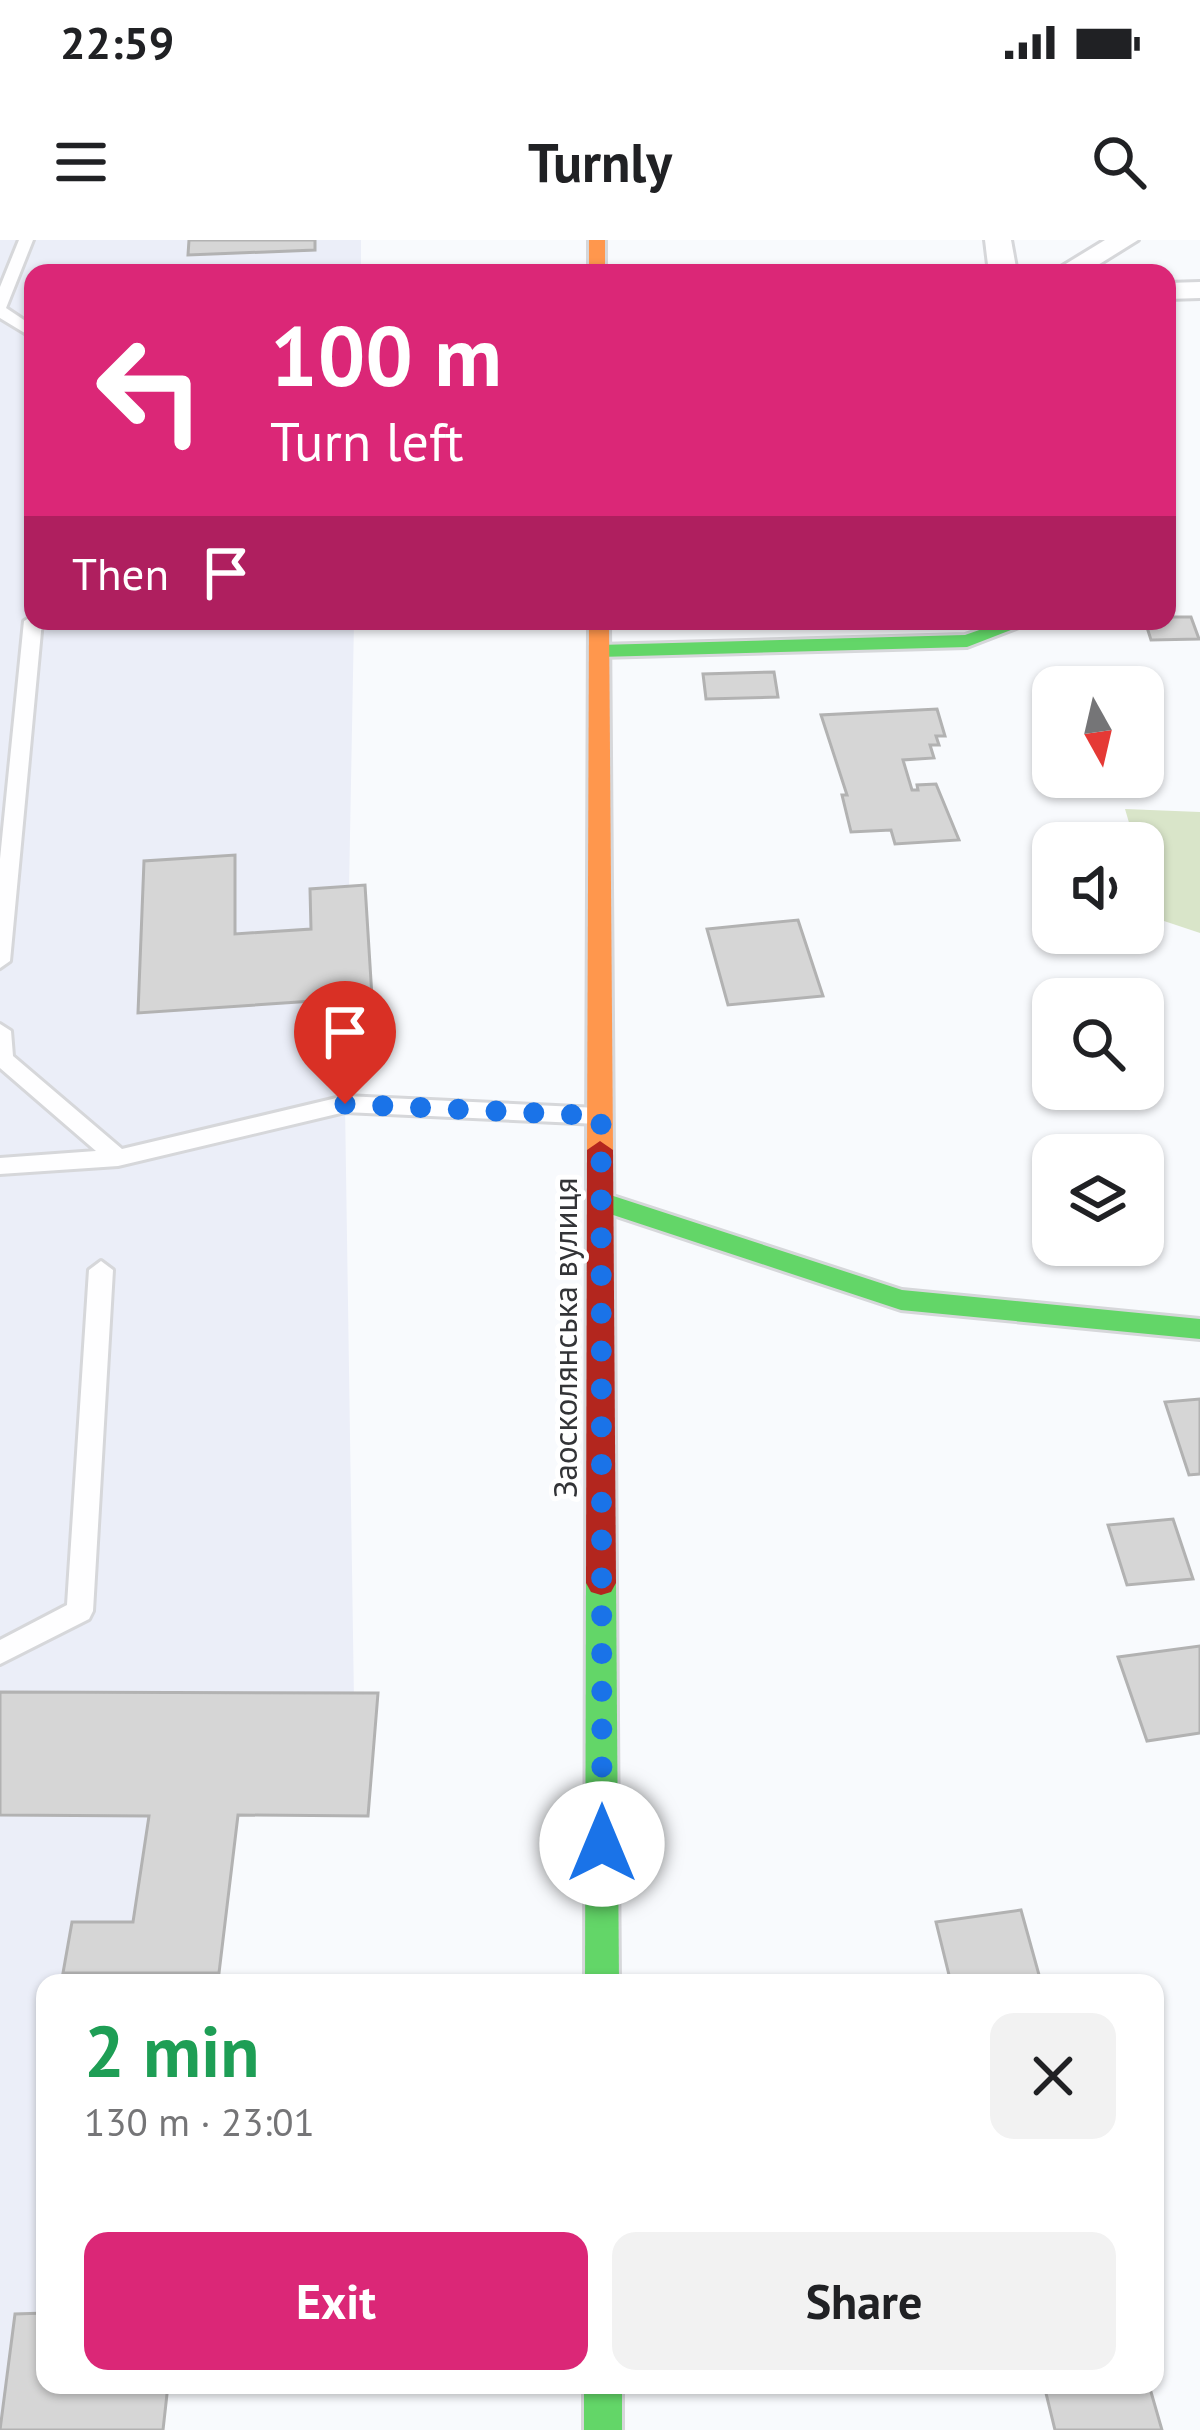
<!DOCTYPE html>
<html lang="en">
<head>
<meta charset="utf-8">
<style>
  body { margin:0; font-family:"PT Sans",sans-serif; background:#f2f2f2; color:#202124; height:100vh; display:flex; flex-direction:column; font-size:45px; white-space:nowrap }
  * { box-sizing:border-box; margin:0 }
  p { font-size:39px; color:#757577 }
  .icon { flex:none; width:66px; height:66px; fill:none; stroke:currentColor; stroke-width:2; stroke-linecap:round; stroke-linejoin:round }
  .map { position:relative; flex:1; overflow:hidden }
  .side { position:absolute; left:36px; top:1734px; width:1128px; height:420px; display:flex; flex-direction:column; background:#fff; border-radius:24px; box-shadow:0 3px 9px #0004 }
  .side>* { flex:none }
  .top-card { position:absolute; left:24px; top:24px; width:1152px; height:366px; border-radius:24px; box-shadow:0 3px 9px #0004; background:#db2777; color:#fff; overflow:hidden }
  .needle { width:78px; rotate:172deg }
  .buttons { position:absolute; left:1032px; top:426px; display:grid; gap:24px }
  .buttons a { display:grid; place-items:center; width:132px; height:132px; border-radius:24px; background:#fff; box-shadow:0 3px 9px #0004; font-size:60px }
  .pin { position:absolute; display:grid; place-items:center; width:102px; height:102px; color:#fff; margin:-123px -51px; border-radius:50% 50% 50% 0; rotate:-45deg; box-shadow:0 0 12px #0007 }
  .pin .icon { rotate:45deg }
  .me { position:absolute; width:132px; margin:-66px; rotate:0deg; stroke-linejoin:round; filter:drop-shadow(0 0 9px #0008) }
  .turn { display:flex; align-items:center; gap:42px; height:252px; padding:0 48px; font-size:54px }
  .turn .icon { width:156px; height:156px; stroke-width:2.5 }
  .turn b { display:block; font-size:84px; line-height:102px }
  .then { display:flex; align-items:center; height:114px; padding:0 48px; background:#0003; gap:24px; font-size:45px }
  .round { display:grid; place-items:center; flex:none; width:126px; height:126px; border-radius:24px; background:#f2f2f2 }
  .head { display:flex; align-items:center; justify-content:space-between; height:204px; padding:0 48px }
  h1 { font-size:72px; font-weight:600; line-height:90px; color:#1e9e55 }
  .action { display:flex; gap:24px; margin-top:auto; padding:24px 48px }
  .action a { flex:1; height:138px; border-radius:24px; background:#db2777; color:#fff; font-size:48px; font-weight:600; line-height:138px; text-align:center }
  .action a+a { background:#f2f2f2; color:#202124 }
  .status { display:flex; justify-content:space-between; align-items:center; height:84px; padding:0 60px; background:#fff; direction:ltr }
  .status svg { height:33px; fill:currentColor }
  header { display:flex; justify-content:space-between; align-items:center; height:156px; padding:0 48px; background:#fff; font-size:54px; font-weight:600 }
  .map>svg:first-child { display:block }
  .built { fill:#ebeef8 }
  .green { fill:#d9e5c9 }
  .building { fill:#d6d6d6; stroke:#b2b2b2; stroke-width:3 }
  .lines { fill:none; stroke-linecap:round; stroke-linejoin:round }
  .lane-casing { stroke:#d6d7da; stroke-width:6 }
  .street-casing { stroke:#d6d7da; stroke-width:6 }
  .fast-casing { stroke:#d6d7da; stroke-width:6 }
  .slow-casing { stroke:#d6d7da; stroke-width:6 }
  .jam-casing { stroke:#d6d7da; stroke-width:6 }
  .lane { fill:#fefeff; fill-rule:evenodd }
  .street { fill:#fefeff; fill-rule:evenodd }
  .fast { fill:#63d668; fill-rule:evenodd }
  .slow { fill:#ff974d; fill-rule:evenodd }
  .jam { fill:#b3261e; fill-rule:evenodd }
  .route { stroke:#1a73e8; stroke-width:21; stroke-dasharray:0 37.8 }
  .labels { text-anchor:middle; stroke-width:10; stroke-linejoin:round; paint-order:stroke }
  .street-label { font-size:33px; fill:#333437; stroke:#fff }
</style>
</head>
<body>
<div class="status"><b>22:59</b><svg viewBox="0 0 49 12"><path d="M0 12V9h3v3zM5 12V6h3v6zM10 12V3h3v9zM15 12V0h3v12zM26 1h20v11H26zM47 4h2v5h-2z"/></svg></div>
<header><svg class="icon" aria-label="menu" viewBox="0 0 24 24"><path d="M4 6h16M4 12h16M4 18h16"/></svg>Turnly<svg class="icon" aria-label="search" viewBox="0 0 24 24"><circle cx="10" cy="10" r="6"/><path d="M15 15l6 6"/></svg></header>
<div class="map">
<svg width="1200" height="2190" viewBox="0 0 1200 2190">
  <rect width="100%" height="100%" fill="#f8fafd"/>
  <polygon class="built" points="0,0 361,0 361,33 33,33 33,381 354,381 345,864 355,1528 220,1530 189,1743 45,1743 45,2145 0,2190"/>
  <polygon class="green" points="1125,569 1200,572 1200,693 1158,679 1143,628 1143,603 1135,603"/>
  <g class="building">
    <polygon points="189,0 315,0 315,10 188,15"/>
    <polygon points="1167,377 1191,377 1199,399 1151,400 1145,381 1167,381"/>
    <polygon points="774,432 778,457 706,459 703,434"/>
    <polygon points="937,469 945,496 936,496 939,505 930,505 934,518 903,520 912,550 918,550 917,545 936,544 959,600 895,604 891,590 851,592 842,555 847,555 821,475"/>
    <polygon points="235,615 235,694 311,689 310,649 365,645 372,757 138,773 144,621"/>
    <polygon points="798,680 823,756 728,765 707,689"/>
    <polygon points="1200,1159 1200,1234 1189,1235 1165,1162"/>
    <polygon points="1173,1279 1193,1339 1127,1345 1108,1285"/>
    <polygon points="1200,1406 1200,1493 1147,1501 1118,1417"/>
    <polygon points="0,1452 378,1453 368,1576 238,1575 219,1733 63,1733 72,1682 133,1682 149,1576 0,1575"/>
    <polygon points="1021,1670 1041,1742 951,1743 936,1682"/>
    <polygon points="45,2073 45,2145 168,2145 163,2190 0,2190 15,2074"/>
    <polygon points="1044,2145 1149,2145 1162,2190 1055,2190"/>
  </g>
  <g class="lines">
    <defs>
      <g id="lane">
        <polygon points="19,0 33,0 6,68 33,86 33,98 0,78 0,47"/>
        <polygon points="33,376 33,381 42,381 10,721 0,728 0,619 24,381"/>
        <polygon points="0,784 11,791 13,816 122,909 345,856 598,868 609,876 598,884 345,872 118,926 0,934 0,918 96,911 0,828"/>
        <polygon points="101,1021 113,1030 93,1371 89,1379 0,1424 0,1400 67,1365 89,1030"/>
      </g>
      <g id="street">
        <polygon points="985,0 1011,0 1017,33 989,33"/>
        <polygon points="1105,0 1138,0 1085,33 1051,33"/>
        <polygon points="1200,42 1200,58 1167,59 1167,43"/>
      </g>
      <g id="fast">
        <polygon points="1005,381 1034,381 967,407 599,417 589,411 599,405 965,395"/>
        <polygon points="601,952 902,1050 1200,1079 1200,1099 901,1070 592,968 588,961"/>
        <polygon points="601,1331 611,1334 616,1343 619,1743 585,1743 586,1343 591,1334"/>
        <rect x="584" y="2145" width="38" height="45"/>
      </g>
      <g id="slow">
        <rect x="589" y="0" width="16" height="33"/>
        <polygon points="589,381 609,381 613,910 600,919 587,910"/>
      </g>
      <polygon id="jam" points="600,901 613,910 616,1343 611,1352 601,1355 591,1352 586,1343 587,910"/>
    </defs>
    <use href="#lane" class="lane-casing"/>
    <use href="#street" class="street-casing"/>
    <use href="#fast" class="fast-casing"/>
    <use href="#slow" class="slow-casing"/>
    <use href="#jam" class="jam-casing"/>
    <use href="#lane" class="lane"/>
    <use href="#street" class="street"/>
    <use href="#fast" class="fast"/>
    <use href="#slow" class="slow"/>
    <use href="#jam" class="jam"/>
  </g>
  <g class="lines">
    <polyline class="route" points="345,864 601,876 602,1604"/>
  </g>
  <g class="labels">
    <g class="street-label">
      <text transform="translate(565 1098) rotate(-90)" y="12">Заосколянська вулиця</text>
    </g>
  </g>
</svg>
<div class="buttons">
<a><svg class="needle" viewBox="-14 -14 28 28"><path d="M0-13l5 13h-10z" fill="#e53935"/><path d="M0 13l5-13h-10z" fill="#757577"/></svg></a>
<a><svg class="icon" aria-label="sound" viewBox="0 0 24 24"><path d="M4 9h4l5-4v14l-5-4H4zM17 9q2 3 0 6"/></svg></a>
<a><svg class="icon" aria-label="search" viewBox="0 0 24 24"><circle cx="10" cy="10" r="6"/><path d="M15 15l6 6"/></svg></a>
<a><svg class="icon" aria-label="layers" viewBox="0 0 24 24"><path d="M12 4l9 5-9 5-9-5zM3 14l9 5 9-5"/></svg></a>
</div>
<div class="pin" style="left:345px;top:864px;background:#d93025"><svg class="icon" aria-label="arrive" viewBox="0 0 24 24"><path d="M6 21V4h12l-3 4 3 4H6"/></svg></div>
<svg class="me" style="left:602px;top:1604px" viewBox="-20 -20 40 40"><circle r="19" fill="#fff"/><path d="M0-13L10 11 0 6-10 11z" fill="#1a73e8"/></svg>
<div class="top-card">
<div class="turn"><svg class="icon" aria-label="left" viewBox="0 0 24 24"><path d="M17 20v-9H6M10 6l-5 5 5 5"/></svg><div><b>100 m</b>Turn left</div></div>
<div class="then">Then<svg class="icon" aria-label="arrive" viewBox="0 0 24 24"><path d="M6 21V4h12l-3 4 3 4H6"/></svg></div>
</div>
<section class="side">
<div class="head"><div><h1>2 min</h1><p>130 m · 23:01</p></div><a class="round"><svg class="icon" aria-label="close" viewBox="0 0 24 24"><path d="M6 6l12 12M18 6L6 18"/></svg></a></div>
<div class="action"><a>Exit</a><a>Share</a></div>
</section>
</div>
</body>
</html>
